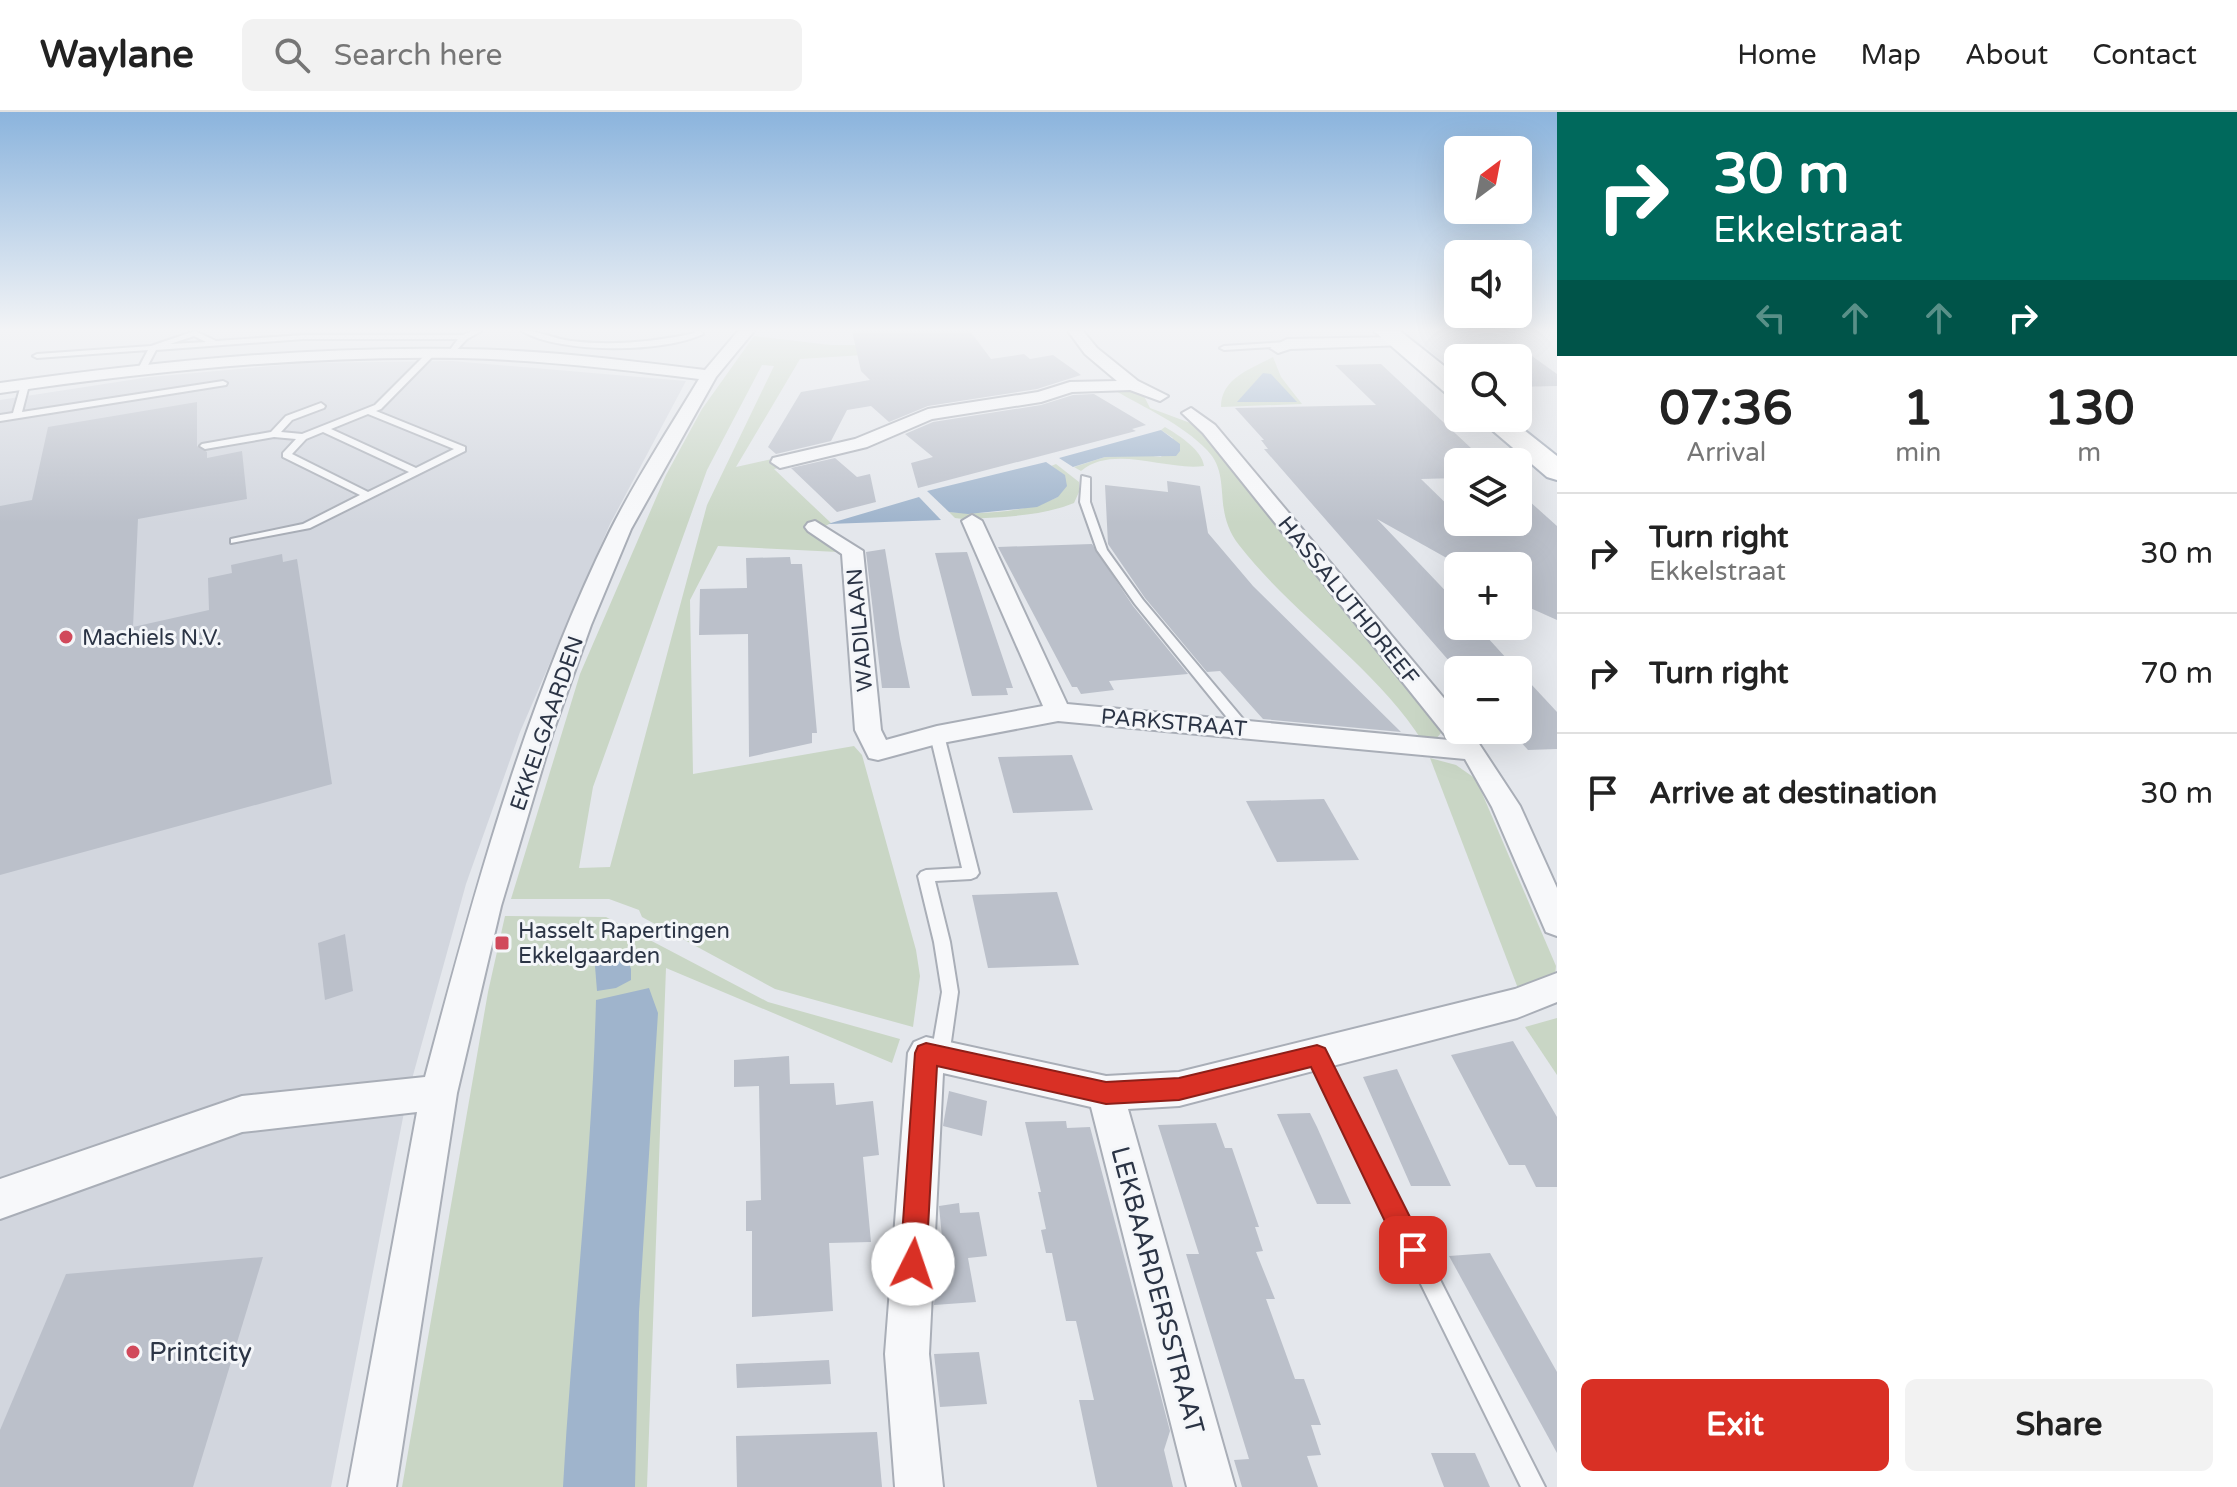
<!DOCTYPE html>
<html lang="en">
<head>
<meta charset="utf-8">
<style>
  body { margin:0; font-family:"Varela Round",sans-serif; background:#f2f2f2; color:#222; height:100vh; display:flex; flex-direction:column; font-size:30px; white-space:nowrap }
  * { box-sizing:border-box; margin:0 }
  p { font-size:26px; color:#767676 }
  .icon { flex:none; width:44px; height:44px; fill:none; stroke:currentColor; stroke-width:2; stroke-linecap:round; stroke-linejoin:round }
  .map { position:relative; flex:1; overflow:hidden }
  .sheet { display:flex; flex-direction:column; background:#fff; width:680px }
  .sheet>* { flex:none }
  .top-card { background:#00695c; color:#fff; overflow:hidden }
  .needle { width:52px; rotate:32deg }
  .buttons { position:absolute; left:1444px; top:24px; display:grid; gap:16px }
  .buttons a { display:grid; place-items:center; width:88px; height:88px; border-radius:12px; background:#fff; box-shadow:0 8px 32px #0002; font-size:40px }
  .pin { position:absolute; display:grid; place-items:center; width:68px; height:68px; color:#fff; margin:-34px; border-radius:16px; box-shadow:0 4px 12px #0006 }
  .me { position:absolute; width:88px; margin:-44px; rotate:4deg; stroke-linejoin:round; filter:drop-shadow(0 0 6px #0008) }
  .turn { display:flex; align-items:center; gap:28px; height:168px; padding:0 24px; font-size:36px }
  .turn .icon { width:104px; height:104px; stroke-width:2.5 }
  .turn b { display:block; font-size:56px; line-height:68px }
  .lanes { display:flex; align-items:center; height:76px; padding:0 24px; background:#0003; justify-content:center; gap:40px; direction:ltr }
  .lanes .off { opacity:.35 }
  .eta { display:flex; justify-content:space-evenly; align-items:center; height:136px; text-align:center }
  .eta b { font-size:48px; font-weight:700; line-height:56px }
  .action { display:flex; gap:16px; margin-top:auto; padding:16px 24px }
  .action a { flex:1; height:92px; border-radius:12px; background:#d93025; color:#fff; font-size:32px; font-weight:700; line-height:92px; text-align:center }
  .action a+a { background:#f2f2f2; color:#222 }
  ul { padding:0; list-style:none }
  li { display:flex; align-items:center; gap:24px; height:120px; padding:0 24px; border-top:2px solid #e0e0e0 }
  li div { flex:1 }
  li b { display:block; font-size:30px }
  li em { font-style:normal }
  header { display:flex; align-items:center; gap:48px; box-sizing:border-box; height:112px; padding:0 40px; background:#fff; border-bottom:2px solid #e0e0e0 }
  header strong { font-size:38px }
  nav { display:flex; gap:44px; margin-inline-start:auto; font-size:28px }
  .search { width:560px; height:72px; background:#f2f2f2; display:flex; align-items:center; gap:20px; box-sizing:border-box; padding:0 28px; border-radius:12px; color:#767676; font-size:30px }
  main { display:flex; flex:1; min-height:0 }
  .map>svg:first-child { display:block }
  .built { fill:#d2d6de }
  .green { fill:#c9d6c5; fill-rule:evenodd }
  .water { fill:#9fb4cc }
  .building { fill:#bbc0ca }
  .lines { fill:none; stroke-linecap:round; stroke-linejoin:round }
  .service-casing { stroke:#a9aeb7; stroke-width:4 }
  .minor-casing { stroke:#a9aeb7; stroke-width:4 }
  .primary-casing { stroke:#a3abb8; stroke-width:4 }
  .service { fill:#f7f8fa; fill-rule:evenodd }
  .minor { fill:#f7f8fa; fill-rule:evenodd }
  .primary { fill:#fff; fill-rule:evenodd }
  .route { fill:#d93025; stroke:#8d1f18; stroke-width:2 }
  .poi-dot { fill:#d1495b; stroke:#f4f6f9; stroke-width:3 }
  .labels { text-anchor:middle; stroke-width:6; stroke-linejoin:round; paint-order:stroke }
  .street-label { font-size:22px; fill:#2b3445; stroke:#f4f6f9 }
  .poi-label { font-size:22px; fill:#2b3445; stroke:#f4f6f9; text-anchor:start }
  .near-street-label { font-size:26px; fill:#2b3445; stroke:#f4f6f9 }
  .near-poi-label { font-size:26px; fill:#2b3445; stroke:#f4f6f9; text-anchor:start }
</style>
</head>
<body>
<header>
<strong>Waylane</strong>
<div class="search"><svg class="icon" aria-label="search" viewBox="0 0 24 24"><circle cx="10" cy="10" r="6"/><path d="M15 15l6 6"/></svg>Search here</div>
<nav><a>Home</a><a>Map</a><a>About</a><a>Contact</a></nav>
</header>
<main>
<div class="map">
<svg width="1557" height="1375" viewBox="0 0 1557 1375">
  <rect width="100%" height="100%" fill="#e4e7ec"/>
  <polygon class="built" points="452,249 686,269 610,412 520,620 466,772 407,985 331,1375 0,1375 0,288 150,265 305,251"/>
  <g class="green">
    <path d="M 754,224 L 831,233 L 919,233 L 926,239 L 800,247 L 736,355 L 772,347 L 783,355 L 774,357 L 831,411 L 814,420 L 838,440 L 718,434 L 690,488 L 693,662 L 854,634 L 862,643 L 916,838 L 920,864 L 913,915 L 775,877 L 642,805 L 639,798 L 609,787 L 511,787 L 580,562 L 666,363 L 702,297 ZM 762,253 L 774,254 L 707,393 L 610,755 L 579,756 L 593,675 L 707,358 Z"/>
    <path d="M 1273,245 L 1281,265 L 1302,292 L 1221,295 C 1221,266 1251,257 1273,245 Z"/>
    <path d="M 1123,275 L 1142,280 L 1150,296 L 1193,312 L 1213,331 L 1438,615 L 1441,621 L 1435,628 L 1423,630 C 1375,554 1294,504 1239,433 C 1211,397 1233,365 1207,338 C 1182,312 1145,296 1114,278 Z"/>
    <path d="M 1165,315 C 1180,324 1202,338 1204,354 C 1165,359 1114,332 1081,359 L 1074,355 L 1105,345 L 1137,342 L 1161,345 L 1173,326 L 1161,318 Z"/>
    <path d="M 1056,352 L 1079,370 L 1079,380 L 1074,391 C 1039,405 1000,405 963,407 L 955,406 L 949,400 C 985,403 1026,400 1058,385 L 1064,363 L 1051,354 Z"/>
    <polygon points="1430,646 1456,653 1476,667 1556,854 1555,864 1519,879"/>
    <polygon points="505,804 606,805 768,890 900,927 892,951 666,856 647,1375 402,1375 488,880"/>
    <polygon points="1557,906 1557,963 1525,915"/>
  </g>
  <g class="water">
    <polygon points="1263,261 1271,262 1297,290 1237,290"/>
    <polygon points="1161,318 1180,332 1180,339 1176,344 1105,345 1073,355 1059,346"/>
    <polygon points="1046,350 1065,363 1067,374 1058,385 1037,395 968,402 949,400 927,379"/>
    <polygon points="919,385 941,408 828,412 831,411"/>
    <polygon points="613,843 626,844 631,857 631,868 616,876 597,879 595,854 602,846"/>
    <path d="M 649,876 L 658,901 L 639,1200 L 635,1375 L 563,1375 C 572,1212 592,1051 596,888 Z"/>
  </g>
  <g class="building">
    <polygon points="852,219 970,219 991,247 1024,242 1030,247 1053,243 1081,263 1037,277 928,294 889,310 871,294 847,298 831,329 776,342 768,335 801,280 870,268 861,259"/>
    <polygon points="1518,234 1557,262 1557,274 1518,275"/>
    <polygon points="1381,252 1486,350 1458,350 1458,366 1421,367 1458,403 1458,410 1465,410 1476,421 1518,420 1518,379 1557,414 1557,508 1528,495 1518,485 1518,454 1461,454 1377,407 1458,492 1458,514 1477,514 1517,558 1457,558 1264,337 1268,337 1261,328 1264,328 1235,296 1376,293 1335,253"/>
    <polygon points="1094,282 1146,313 1132,317 1136,319 918,376 911,351 933,345 905,322 933,310 1041,293 1073,283"/>
    <polygon points="197,290 197,334 207,340 207,346 242,339 247,387 138,407 133,515 209,498 208,466 232,461 231,453 282,442 283,450 297,447 332,672 0,763 0,394 32,388 48,315"/>
    <polygon points="835,346 857,365 870,362 876,390 837,400 791,356"/>
    <polygon points="1167,369 1200,374 1208,421 1253,474 1401,620 1263,607 1220,559 1207,560 1145,486 1108,432 1105,373 1168,380"/>
    <polygon points="1092,432 1133,494 1188,562 1109,569 1114,578 1081,582 1077,575 1072,575 998,435"/>
    <polygon points="885,437 900,527 910,576 882,576 866,440"/>
    <polygon points="967,440 1013,576 1006,576 1008,583 972,584 935,441"/>
    <polygon points="790,445 791,452 802,452 817,621 812,621 812,631 749,645 748,522 699,523 700,477 747,476 746,446"/>
    <polygon points="1518,558 1557,600 1557,637 1528,638 1518,627"/>
    <polygon points="1072,643 1093,698 1013,701 998,645"/>
    <polygon points="1324,687 1359,748 1277,750 1246,689"/>
    <polygon points="1057,780 1079,853 988,856 972,783"/>
    <polygon points="345,822 353,879 325,888 318,831"/>
    <polygon points="1513,929 1557,1005 1557,1075 1536,1075 1525,1053 1509,1053 1451,943"/>
    <polygon points="789,944 790,972 834,971 836,993 873,989 879,1043 863,1045 871,1130 829,1131 833,1199 752,1205 752,1119 746,1119 746,1089 761,1088 759,974 734,975 734,948"/>
    <polygon points="1397,957 1411,988 1451,1074 1411,1074 1363,965"/>
    <polygon points="949,979 987,989 982,1024 943,1014"/>
    <polygon points="1310,1001 1317,1015 1351,1092 1317,1092 1277,1002"/>
    <polygon points="1066,1009 1067,1016 1090,1015 1170,1319 1164,1338 1173,1375 1097,1375 1079,1288 1094,1288 1076,1209 1066,1209 1052,1141 1046,1141 1041,1118 1046,1117 1038,1080 1041,1080 1025,1010"/>
    <polygon points="1216,1011 1225,1036 1232,1036 1259,1115 1255,1115 1263,1139 1256,1140 1275,1187 1266,1187 1295,1267 1304,1267 1321,1313 1311,1313 1321,1343 1307,1344 1318,1375 1242,1375 1234,1348 1249,1347 1186,1142 1199,1142 1158,1013"/>
    <polygon points="959,1091 960,1101 979,1100 987,1144 968,1146 976,1190 934,1193 937,1146 944,1146 939,1094"/>
    <polygon points="1490,1141 1557,1260 1557,1341 1449,1144"/>
    <polygon points="263,1145 193,1375 0,1375 0,1318 66,1162"/>
    <polygon points="979,1240 987,1292 940,1295 934,1242"/>
    <polygon points="829,1248 831,1272 737,1276 736,1252"/>
    <polygon points="877,1320 882,1375 737,1375 736,1324"/>
    <polygon points="1431,1341 1475,1341 1490,1375 1444,1375"/>
  </g>
  <g class="lines">
    <defs>
      <g id="service">
        <path d="M 195,219 L 216,229 L 303,223 L 463,223 L 472,219 L 481,219 L 467,227 L 451,244 L 447,242 L 458,227 L 303,227 L 156,238 L 146,257 L 142,259 L 138,257 L 148,238 L 37,246 L 33,244 L 37,242 L 151,234 ZM 194,224 L 206,230 L 170,232 Z"/>
        <path d="M 522,219 C 538,218 554,227 571,229 C 612,234 654,230 695,221 L 695,219 L 701,219 L 703,222 C 664,241 560,242 522,219 Z"/>
        <polygon points="1287,230 1291,232 1290,234 1224,238 1220,236 1224,234"/>
        <path d="M 429,239 L 436,241 L 381,297 L 376,299 L 465,335 L 465,339 L 310,416 L 231,431 L 231,427 L 303,412 L 360,383 L 283,345 L 283,341 L 296,327 L 274,325 L 205,337 L 200,334 L 202,332 L 271,320 L 286,304 L 321,291 L 325,294 L 324,296 L 292,308 L 281,320 L 302,322 L 375,293 ZM 368,302 L 454,337 L 416,356 L 331,317 ZM 323,320 L 409,360 L 368,380 L 292,342 L 306,327 Z"/>
        <polygon points="223,269 227,271 226,273 0,309 0,303 13,301 21,273 25,271 29,273 22,300"/>
        <polygon points="1082,364 1090,366 1090,390 1107,438 1143,488 1248,613 1250,616 1248,619 1238,619 1135,492 1097,438 1080,390"/>
        <polygon points="937,619 944,623 979,761 976,765 971,767 935,769 950,830 958,880 949,944 946,950 940,952 934,950 931,944 942,880 934,830 918,764 921,760 926,758 962,756 930,623"/>
        <polygon points="1317,935 1323,937 1545,1375 1521,1375 1311,949 1308,943 1311,937"/>
      </g>
      <g id="minor">
        <path d="M 738,219 L 754,219 L 716,265 L 631,417 L 591,513 L 553,620 L 501,794 L 457,981 L 396,1375 L 348,1375 L 417,1000 L 242,1020 L 0,1107 L 0,1067 L 242,984 L 425,965 C 474,780 525,592 610,419 C 636,367 669,317 699,267 C 620,257 541,248 462,246 C 307,243 153,259 0,281 L 0,271 C 153,250 307,234 462,237 C 543,238 624,248 705,258 Z"/>
        <polygon points="1068,219 1083,219 1097,236 1138,269 1168,284 1160,289 1130,278 1072,280 1041,290 932,307 867,335 780,356 771,350 773,346 855,327 928,297 1038,280 1070,270 1117,269 1085,242"/>
        <polygon points="1400,225 1405,227 1405,233 1290,237 1278,241 1270,236 1287,227"/>
        <polygon points="1191,296 1215,313 1458,603 1458,618 1470,618 1520,694 1557,776 1557,824 1546,820 1492,695 1465,647 1058,609 937,632 878,648 869,646 855,618 842,442 808,419 805,415 808,411 815,409 863,439 881,618 886,628 937,614 1043,594 962,409 972,403 982,409 1067,592 1449,628 1203,321 1182,301"/>
        <polygon points="1557,861 1557,890 1517,906 1179,994 1128,997 1235,1375 1187,1375 1091,995 943,961 929,1242 943,1375 895,1375 885,1242 908,941 914,930 926,925 1106,964 1179,960 1515,877"/>
      </g>
      <g id="primary">
        <polygon points="1374,219 1400,219 1458,265 1458,286 1449,284"/>
        <polygon points="1478,306 1509,306 1557,344 1557,368 1547,365"/>
      </g>
    </defs>
    <use href="#service" class="service-casing"/>
    <use href="#minor" class="minor-casing"/>
    <use href="#primary" class="primary-casing"/>
    <use href="#service" class="service"/>
    <use href="#minor" class="minor"/>
    <use href="#primary" class="primary"/>
  </g>
  <linearGradient id="sky" x2="0" y2="1"><stop stop-color="#8bb4dd"/><stop offset="0.53" stop-color="#f3f4f6"/><stop offset="1" stop-color="#f3f4f6" stop-opacity="0"/></linearGradient>
  <rect width="1557" height="411" fill="url(#sky)"/>
  <polygon class="route" points="926,931 1106,970 1179,966 1317,933 1325,936 1422,1129 1426,1138 1422,1147 1413,1151 1403,1147 1311,955 1179,988 1106,992 937,954 926,1152 922,1161 913,1165 903,1161 900,1152 915,941 918,934"/>
  <g class="poi-dot">
    <circle cx="66" cy="525" r="8"/>
    <rect x="494" y="823" width="16" height="16" rx="4"/>
    <circle cx="133" cy="1240" r="8"/>
  </g>
  <g class="labels">
    <g class="street-label">
      <text transform="translate(1349 488) rotate(51)" y="8">HASSALUTHDREEF</text>
      <text transform="translate(859 518) rotate(-95)" y="8">WADILAAN</text>
      <text transform="translate(1174 610) rotate(5)" y="8">PARKSTRAAT</text>
      <text transform="translate(546 611) rotate(-71)" y="8">EKKELGAARDEN</text>
    </g>
    <g class="poi-label">
      <text x="82" y="533">Machiels N.V.</text>
      <text x="518" y="826">Hasselt Rapertingen<tspan x="518" dy="25">Ekkelgaarden</tspan></text>
    </g>
    <g class="near-street-label">
      <text transform="translate(1158 1178) rotate(75)" y="9">LEKBAARDERSSTRAAT</text>
    </g>
    <g class="near-poi-label">
      <text x="149" y="1249">Printcity</text>
    </g>
  </g>
</svg>
<div class="buttons">
<a><svg class="needle" viewBox="-14 -14 28 28"><path d="M0-13l5 13h-10z" fill="#e53935"/><path d="M0 13l5-13h-10z" fill="#767676"/></svg></a>
<a><svg class="icon" aria-label="sound" viewBox="0 0 24 24"><path d="M4 9h4l5-4v14l-5-4H4zM17 9q2 3 0 6"/></svg></a>
<a><svg class="icon" aria-label="search" viewBox="0 0 24 24"><circle cx="10" cy="10" r="6"/><path d="M15 15l6 6"/></svg></a>
<a><svg class="icon" aria-label="layers" viewBox="0 0 24 24"><path d="M12 4l9 5-9 5-9-5zM3 14l9 5 9-5"/></svg></a>
<a>+</a>
<a>−</a>
</div>
<div class="pin" style="left:1413px;top:1138px;background:#d93025"><svg class="icon" aria-label="arrive" viewBox="0 0 24 24"><path d="M6 21V4h12l-3 4 3 4H6"/></svg></div>
<svg class="me" style="left:913px;top:1152px" viewBox="-20 -20 40 40"><circle r="19" fill="#fff"/><path d="M0-13L10 11 0 6-10 11z" fill="#d93025"/></svg>
</div>
<section class="sheet">
<div class="top-card">
<div class="turn"><svg class="icon" aria-label="right" viewBox="0 0 24 24"><path d="M7 20v-9h11M14 6l5 5-5 5"/></svg><div><b>30 m</b>Ekkelstraat</div></div>
<div class="lanes"><svg class="icon off" aria-label="left" viewBox="0 0 24 24"><path d="M17 20v-9H6M10 6l-5 5 5 5"/></svg><svg class="icon off" aria-label="ahead" viewBox="0 0 24 24"><path d="M12 20V5M6 11l6-6 6 6"/></svg><svg class="icon off" aria-label="ahead" viewBox="0 0 24 24"><path d="M12 20V5M6 11l6-6 6 6"/></svg><svg class="icon" aria-label="right" viewBox="0 0 24 24"><path d="M7 20v-9h11M14 6l5 5-5 5"/></svg></div>
</div>
<div class="eta">
<div><b>07:36</b><p>Arrival</p></div>
<div><b>1</b><p>min</p></div>
<div><b>130</b><p>m</p></div>
</div>
<ul>
<li><svg class="icon" aria-label="right" viewBox="0 0 24 24"><path d="M7 20v-9h11M14 6l5 5-5 5"/></svg><div><b>Turn right</b><p>Ekkelstraat</p></div><em>30 m</em></li>
<li><svg class="icon" aria-label="right" viewBox="0 0 24 24"><path d="M7 20v-9h11M14 6l5 5-5 5"/></svg><div><b>Turn right</b></div><em>70 m</em></li>
<li><svg class="icon" aria-label="arrive" viewBox="0 0 24 24"><path d="M6 21V4h12l-3 4 3 4H6"/></svg><div><b>Arrive at destination</b></div><em>30 m</em></li>
</ul>
<div class="action"><a>Exit</a><a>Share</a></div>
</section>
</main>
</body>
</html>
